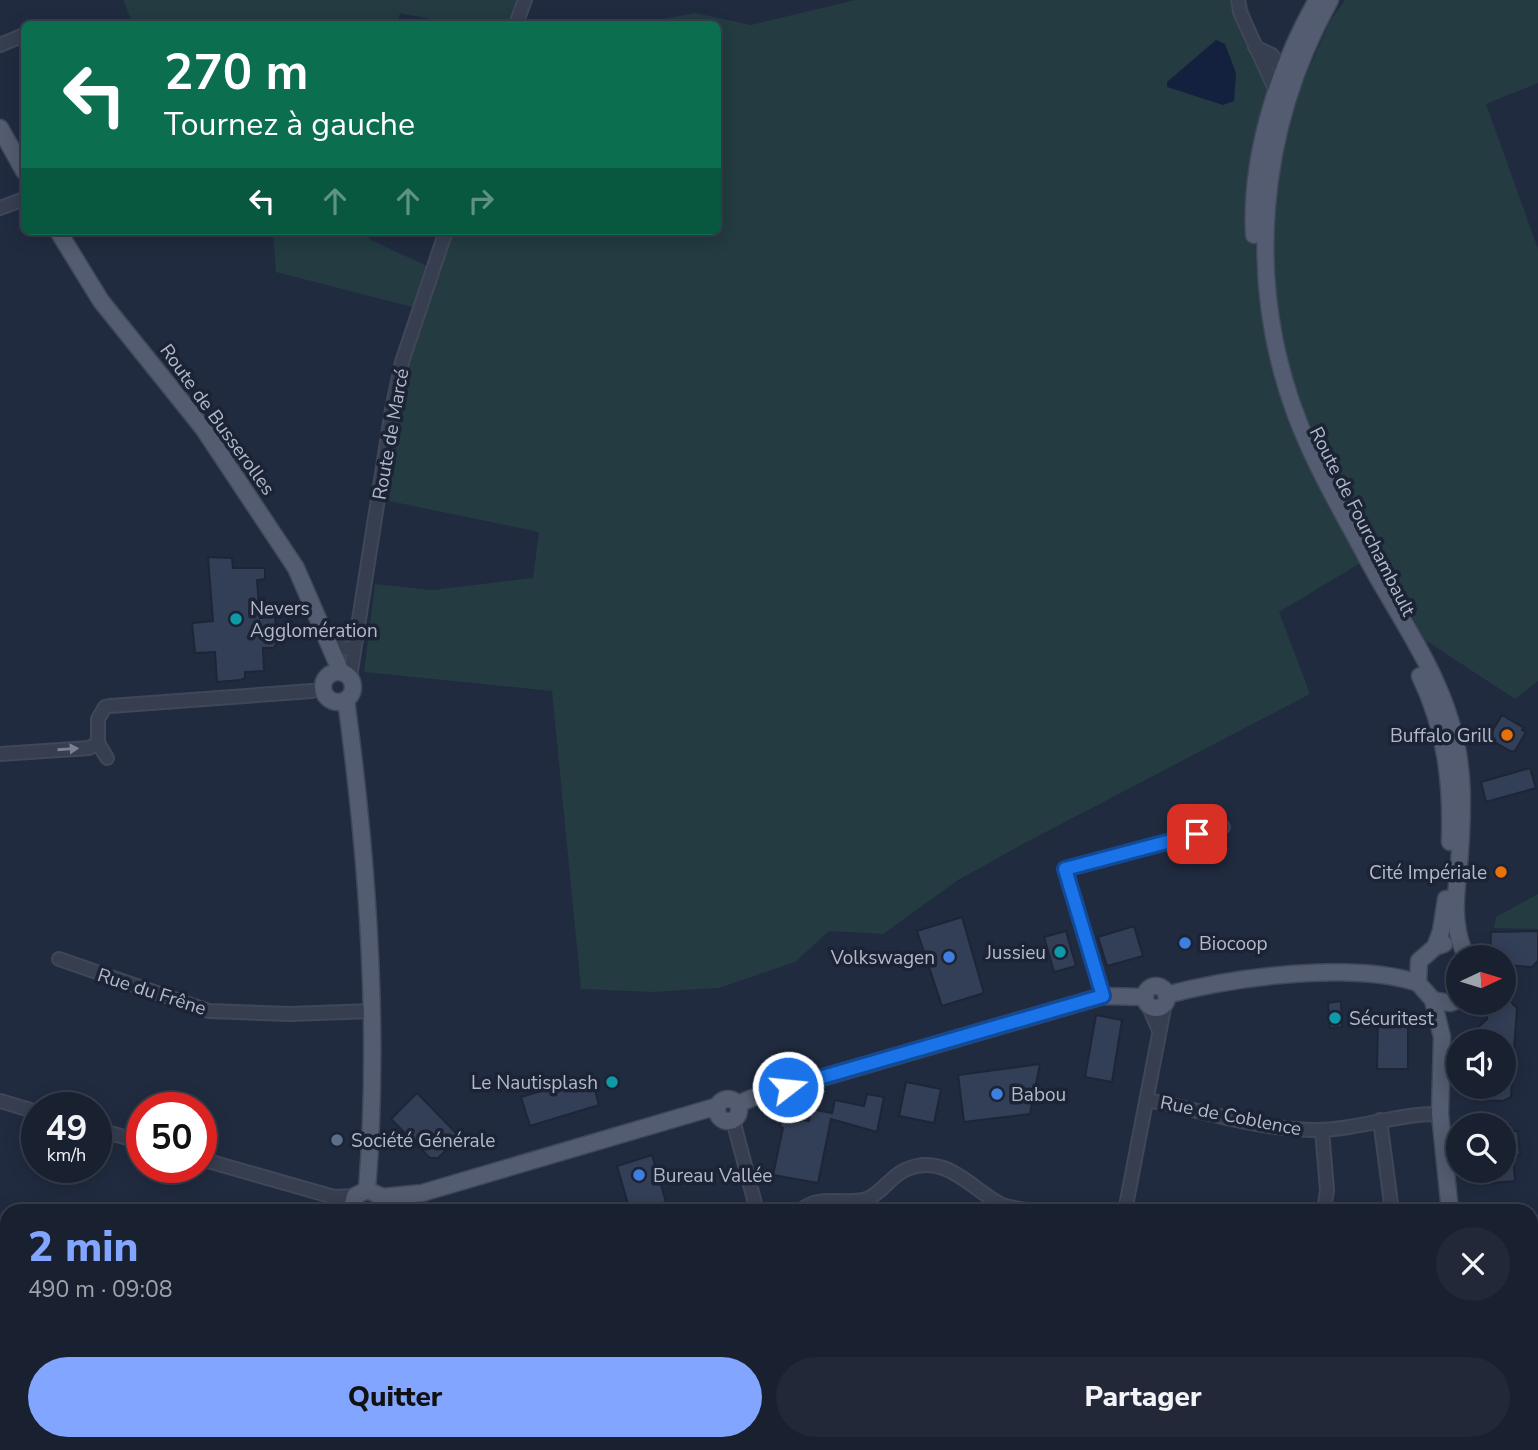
<!DOCTYPE html>
<html lang="fr">
<head>
<meta charset="utf-8">
<style>
  body { margin:0; font-family:"Nunito Sans",sans-serif; background:#222838; color:#f1f3f6; height:100vh; display:flex; flex-direction:column; font-size:26px; white-space:nowrap }
  * { box-sizing:border-box; margin:0 }
  p { font-size:23px; color:#9fa3ab }
  .icon { flex:none; width:38px; height:38px; fill:none; stroke:currentColor; stroke-width:2; stroke-linecap:round; stroke-linejoin:round }
  .map { position:relative; flex:1; overflow:hidden }
  .panel { position:absolute; left:0px; top:1204px; width:1538px; height:247px; display:flex; flex-direction:column; background:#192030; border-radius:21px 21px 0 0; box-shadow:0 4px 18px #0003,0 0 0 2px #373e4c }
  .panel>* { flex:none }
  .banner { position:absolute; left:21px; top:21px; width:700px; height:214px; border-radius:10px; box-shadow:0 4px 18px #0003,0 0 0 2px #373e4c; background:#0b6e4f; color:#fff; overflow:hidden }
  .needle { width:46px; rotate:86deg }
  .fabs { position:absolute; left:1446px; top:945px; display:grid; gap:14px }
  .fabs a { display:grid; place-items:center; width:70px; height:70px; border-radius:50%; background:#192030; box-shadow:0 4px 18px #0003,0 0 0 2px #373e4c; font-size:35px }
  .speed { position:absolute; left:21px; top:1092px; display:flex; gap:14px; font-size:35px; font-weight:700; text-align:center }
  .speed>* { display:grid; place-content:center; width:91px; height:91px; border-radius:50%; background:#192030; box-shadow:0 4px 18px #0003,0 0 0 2px #373e4c; line-height:1 }
  .speed small { font-size:18px; font-weight:400 }
  .speed .limit { border:10px solid #d22; background:#fff; color:#111 }
  .pin { position:absolute; display:grid; place-items:center; width:60px; height:60px; color:#fff; margin:-30px; border-radius:14px; box-shadow:0 4px 10px #0006 }
  .me { position:absolute; width:77px; margin:-38px; rotate:74deg; stroke-linejoin:round; filter:drop-shadow(0 0 5px #0008) }
  .turn { display:flex; align-items:center; gap:24px; height:147px; padding:0 28px; font-size:32px }
  .turn .icon { width:91px; height:91px; stroke-width:2.5 }
  .turn b { display:block; font-size:49px; line-height:60px }
  .lanes { display:flex; align-items:center; height:66px; padding:0 28px; background:#0003; justify-content:center; gap:35px; direction:ltr }
  .lanes .off { opacity:.35 }
  .round { display:grid; place-items:center; flex:none; width:74px; height:74px; border-radius:37px; background:#222838 }
  .summary { display:flex; align-items:center; justify-content:space-between; height:119px; padding:0 28px }
  h1 { font-size:42px; font-weight:800; line-height:52px; color:#82a5ff }
  .button { display:flex; gap:14px; margin-top:auto; padding:14px 28px }
  .button a { flex:1; height:80px; border-radius:42px; background:#82a5ff; color:#111; font-size:28px; font-weight:800; line-height:80px; text-align:center }
  .button a+a { background:#222838; color:#f1f3f6 }
  .map>svg:first-child { display:block }
  .green { fill:#233b41 }
  .water { fill:#13213f }
  .building { fill:#333f57; stroke:#1d2537; stroke-width:2 }
  .lines { fill:none; stroke-linecap:round; stroke-linejoin:round }
  .minor-casing { stroke:#3f4759; stroke-width:16 }
  .major-casing { stroke:#3f4759; stroke-width:19 }
  .minor { stroke:#363e50; stroke-width:12 }
  .major { stroke:#535c70; stroke-width:16 }
  .oneway { fill:#7a8294 }
  .route-casing { stroke:#114b97; stroke-width:18 }
  .route { stroke:#1a73e8; stroke-width:12 }
  .culture-dot { fill:#0f9aa8; stroke:#1b2335; stroke-width:2.5 }
  .food-dot { fill:#e8710a; stroke:#1b2335; stroke-width:2.5 }
  .shop-dot { fill:#3f7fe0; stroke:#1b2335; stroke-width:2.5 }
  .service-dot { fill:#5c6f8a; stroke:#1b2335; stroke-width:2.5 }
  .labels { text-anchor:middle; stroke-width:7; stroke-linejoin:round; paint-order:stroke }
  .street-label { font-size:19px; fill:#b2b9cb; stroke:#1b2335 }
  .poi-label { font-size:19px; fill:#b2b9cb; stroke:#1b2335; text-anchor:start }
</style>
</head>
<body>
<div class="map">
<svg width="1538" height="1450" viewBox="0 0 1538 1450">
  <rect width="100%" height="100%" fill="#212b40"/>
  <g class="green">
    <polygon points="123,0 532,0 525,22 532,24 456,24 400,13 397,24 133,24"/>
    <polygon points="855,0 1246,0 1259,41 1303,81 1330,21 1345,0 1538,0 1538,83 1486,104 1538,249 1538,681 1515,699 1425,640 1377,553 1279,612 1310,694 1021,845 958,880 883,934 829,931 795,962 719,988 653,992 581,989 552,691 364,672 375,584 432,590 533,578 539,532 389,501 403,383 424,310 276,272 273,231 369,231 369,239 440,272 454,231 718,231 718,24 636,24 695,13 751,25"/>
    <polygon points="1538,894 1538,929 1494,928 1496,917"/>
  </g>
  <polygon class="water" points="1216,40 1225,44 1236,73 1234,101 1223,105 1167,87 1167,82"/>
  <g class="building">
    <polygon points="208,557 232,558 233,568 265,568 265,579 257,580 260,618 275,617 277,642 274,648 263,648 264,671 245,672 245,678 241,680 217,682 215,652 195,653 192,623 213,621"/>
    <polygon points="1502,715 1524,728 1522,730 1526,732 1515,751 1510,751 1488,738"/>
    <polygon points="1530,768 1536,788 1486,802 1481,782"/>
    <polygon points="962,917 984,993 942,1006 917,931"/>
    <polygon points="1134,926 1143,956 1107,966 1098,937"/>
    <polygon points="1066,931 1076,966 1054,972 1044,937"/>
    <polygon points="1538,931 1538,961 1532,967 1503,965 1503,957 1490,957 1491,932"/>
    <polygon points="1341,1001 1342,1027 1330,1028 1328,1003"/>
    <polygon points="1510,1001 1517,1008 1514,1049 1503,1048 1503,1041 1472,1041 1473,1032 1487,1019 1488,1007 1493,1003"/>
    <polygon points="1096,1015 1122,1020 1112,1082 1085,1077"/>
    <polygon points="1378,1020 1408,1020 1408,1069 1377,1069"/>
    <polygon points="1040,1064 1030,1114 964,1122 958,1075"/>
    <polygon points="1503,1075 1512,1075 1511,1097 1503,1101 1475,1100 1469,1092 1469,1087 1503,1087"/>
    <polygon points="591,1076 599,1105 530,1126 521,1097"/>
    <polygon points="906,1082 941,1089 934,1123 899,1116"/>
    <polygon points="417,1093 460,1137 438,1158 430,1158 391,1119"/>
    <polygon points="867,1094 884,1097 877,1132 831,1119 818,1183 773,1175 783,1128 780,1127 781,1121 784,1121 785,1117 809,1121 811,1109 832,1113 835,1100 864,1106"/>
    <polygon points="1503,1124 1510,1124 1510,1132 1518,1131 1520,1155 1513,1156 1515,1181 1480,1184 1479,1171 1503,1171"/>
    <polygon points="652,1155 666,1202 630,1211 617,1166"/>
  </g>
  <g class="lines">
    <defs>
      <g id="minor">
        <polyline points="1238,0 1240,12 1276,91"/>
        <polyline points="516,24 525,0"/>
        <polyline points="0,45 24,35"/>
        <polyline points="1255,47 1272,55 1286,77"/>
        <polyline points="0,208 24,199"/>
        <polyline points="327,631 341,648 353,649"/>
        <polyline points="350,677 392,410 402,362 446,231"/>
        <polyline points="98,743 107,758"/>
        <polyline points="0,754 89,748 98,743 98,719 105,707 110,706 312,691"/>
        <polyline points="59,959 209,1011 289,1014 373,1011"/>
        <polyline points="1103,996 1065,869 1223,827"/>
        <polyline points="1148,1005 1159,1030"/>
        <path d="M 1147,1100 C 1201,1110 1257,1129 1312,1130 C 1355,1131 1397,1113 1440,1114"/>
        <polyline points="0,1101 37,1112"/>
        <polyline points="733,1120 757,1211"/>
        <polyline points="1380,1120 1392,1211"/>
        <polyline points="96,1129 142,1142"/>
        <polyline points="1322,1130 1327,1190 1324,1211"/>
        <polyline points="201,1159 334,1197 355,1196"/>
        <path d="M 800,1211 C 820,1193 843,1206 867,1199 C 881,1194 891,1176 905,1170 C 945,1152 969,1187 1000,1204 C 1009,1208 1022,1209 1032,1211"/>
        <polyline points="1125,1211 1166,998"/>
        <polyline points="250,1444 262,1445 268,1450"/>
        <polyline points="450,1444 462,1450"/>
        <polyline points="855,1444 887,1450"/>
        <polyline points="1468,1444 1469,1450"/>
        <polyline points="132,1450 135,1444"/>
        <polyline points="213,1450 215,1444"/>
        <polyline points="311,1450 314,1444"/>
        <polyline points="820,1450 823,1444"/>
        <polyline points="943,1450 944,1444"/>
        <polyline points="1079,1450 1081,1444"/>
        <polyline points="1118,1450 1120,1444"/>
        <polyline points="1306,1450 1307,1444"/>
      </g>
      <g id="major">
        <path d="M 1330,0 C 1258,131 1244,283 1299,423 C 1318,471 1344,515 1368,560 C 1396,612 1433,663 1450,720 C 1464,764 1463,805 1460,851 C 1458,885 1450,916 1463,949"/>
        <polyline points="0,128 24,171"/>
        <polyline points="58,231 101,301 203,428 296,568 341,672"/>
        <path d="M 1254,235 C 1250,155 1278,69 1317,0"/>
        <circle cx="338" cy="687" r="15"/>
        <path d="M 1420,676 C 1446,730 1452,783 1450,842"/>
        <path d="M 346,700 C 368,861 380,1028 367,1190"/>
        <polyline points="1444,944 1435,947 1419,961 1418,983 1433,1000 1450,1003 1458,1000"/>
        <polyline points="1435,947 1441,931 1446,899"/>
        <circle cx="1156" cy="997" r="11"/>
        <path d="M 1166,995 C 1234,977 1352,961 1418,983"/>
        <polyline points="1433,1000 1442,1037 1440,1114 1450,1211"/>
        <circle cx="728" cy="1110" r="11"/>
        <polyline points="738,1104 752,1098 1103,996 1145,997"/>
        <polyline points="383,1197 422,1193 718,1106"/>
        <polyline points="351,1211 355,1196 367,1190 383,1197 386,1211"/>
        <polyline points="374,1444 375,1450"/>
        <polyline points="1485,1444 1486,1450"/>
      </g>
    </defs>
    <use href="#minor" class="minor-casing"/>
    <use href="#major" class="major-casing"/>
    <use href="#minor" class="minor"/>
    <use href="#major" class="major"/>
  </g>
  <defs><path id="oneway-solid" d="M-6-.8H1V-3.2L6.5 0L1 3.2V.8H-6Z" transform="scale(1.75)"/></defs>
  <use class="oneway" href="#oneway-solid" transform="translate(68 749) rotate(-4)"/>
  <g class="lines">
    <defs>
      <polyline id="route" points="788,1087 1103,996 1065,869 1197,834"/>
    </defs>
    <use href="#route" class="route-casing"/>
    <use href="#route" class="route"/>
  </g>
  <g class="culture-dot">
    <circle cx="236" cy="619" r="7"/>
    <circle cx="1060" cy="952" r="7"/>
    <circle cx="1335" cy="1018" r="7"/>
    <circle cx="612" cy="1082" r="7"/>
  </g>
  <g class="food-dot">
    <circle cx="1507" cy="735" r="7"/>
    <circle cx="1501" cy="872" r="7"/>
  </g>
  <g class="shop-dot">
    <circle cx="1185" cy="943" r="7"/>
    <circle cx="949" cy="957" r="7"/>
    <circle cx="997" cy="1094" r="7"/>
    <circle cx="639" cy="1175" r="7"/>
  </g>
  <circle class="service-dot" cx="337" cy="1140" r="7"/>
  <g class="labels">
    <g class="street-label">
      <text transform="translate(218 419) rotate(54)" y="7">Route de Busserolles</text>
      <text transform="translate(390 434) rotate(-80)" y="7">Route de Marcé</text>
      <text transform="translate(1363 521) rotate(63)" y="7">Route de Fourchambault</text>
      <text transform="translate(152 991) rotate(18)" y="7">Rue du Frêne</text>
      <text transform="translate(1231 1115) rotate(11)" y="7">Rue de Coblence</text>
    </g>
    <g class="poi-label">
      <text x="250" y="615">Nevers<tspan x="250" dy="22">Agglomération</tspan></text>
      <text x="1493" y="742" text-anchor="end">Buffalo Grill</text>
      <text x="1487" y="879" text-anchor="end">Cité Impériale</text>
      <text x="1199" y="950">Biocoop</text>
      <text x="1046" y="959" text-anchor="end">Jussieu</text>
      <text x="935" y="964" text-anchor="end">Volkswagen</text>
      <text x="1349" y="1025">Sécuritest</text>
      <text x="598" y="1089" text-anchor="end">Le Nautisplash</text>
      <text x="1011" y="1101">Babou</text>
      <text x="351" y="1147">Société Générale</text>
      <text x="653" y="1182">Bureau Vallée</text>
    </g>
  </g>
</svg>
<div class="fabs">
<a><svg class="needle" viewBox="-14 -14 28 28"><path d="M0-13l5 13h-10z" fill="#e53935"/><path d="M0 13l5-13h-10z" fill="#9fa3ab"/></svg></a>
<a><svg class="icon" aria-label="sound" viewBox="0 0 24 24"><path d="M4 9h4l5-4v14l-5-4H4zM17 9q2 3 0 6"/></svg></a>
<a><svg class="icon" aria-label="search" viewBox="0 0 24 24"><circle cx="10" cy="10" r="6"/><path d="M15 15l6 6"/></svg></a>
</div>
<div class="speed"><div>49<small>km/h</small></div><div class="limit">50</div></div>
<div class="pin" style="left:1197px;top:834px;background:#d93025"><svg class="icon" aria-label="arrive" viewBox="0 0 24 24"><path d="M6 21V4h12l-3 4 3 4H6"/></svg></div>
<svg class="me" style="left:788px;top:1087px" viewBox="-20 -20 40 40"><circle r="17" fill="#1a73e8" stroke="#fff" stroke-width="3"/><path d="M0-11L8 9 0 5-8 9z" fill="#fff"/></svg>
<div class="banner">
<div class="turn"><svg class="icon" aria-label="left" viewBox="0 0 24 24"><path d="M17 20v-9H6M10 6l-5 5 5 5"/></svg><div><b>270 m</b>Tournez à gauche</div></div>
<div class="lanes"><svg class="icon" aria-label="left" viewBox="0 0 24 24"><path d="M17 20v-9H6M10 6l-5 5 5 5"/></svg><svg class="icon off" aria-label="ahead" viewBox="0 0 24 24"><path d="M12 20V5M6 11l6-6 6 6"/></svg><svg class="icon off" aria-label="ahead" viewBox="0 0 24 24"><path d="M12 20V5M6 11l6-6 6 6"/></svg><svg class="icon off" aria-label="right" viewBox="0 0 24 24"><path d="M7 20v-9h11M14 6l5 5-5 5"/></svg></div>
</div>
<section class="panel">
<div class="summary"><div><h1>2 min</h1><p>490 m · 09:08</p></div><a class="round"><svg class="icon" aria-label="close" viewBox="0 0 24 24"><path d="M6 6l12 12M18 6L6 18"/></svg></a></div>
<div class="button"><a>Quitter</a><a>Partager</a></div>
</section>
</div>
</body>
</html>
